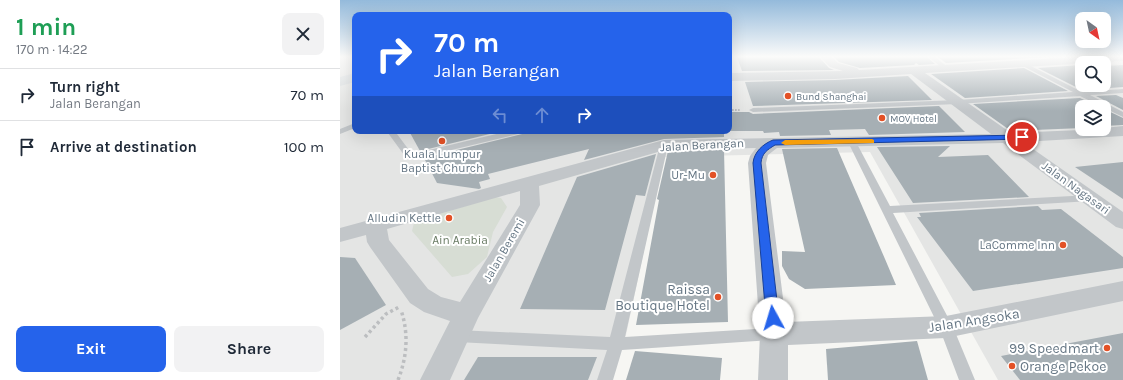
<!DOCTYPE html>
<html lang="en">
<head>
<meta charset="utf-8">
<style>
  body { margin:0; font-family:Karla,sans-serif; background:#f2f2f3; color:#1f2937; height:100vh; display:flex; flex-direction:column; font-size:15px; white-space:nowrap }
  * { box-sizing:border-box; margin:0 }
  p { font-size:13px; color:#747a83 }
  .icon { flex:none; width:22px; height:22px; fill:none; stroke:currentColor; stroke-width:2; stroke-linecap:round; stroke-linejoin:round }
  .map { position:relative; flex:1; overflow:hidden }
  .panel { display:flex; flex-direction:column; background:#fff; width:340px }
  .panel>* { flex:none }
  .banner { position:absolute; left:12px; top:12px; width:380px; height:122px; border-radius:8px; box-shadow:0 4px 16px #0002; background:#2563eb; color:#fff; overflow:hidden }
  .needle { width:26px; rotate:147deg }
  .controls { position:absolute; left:735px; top:12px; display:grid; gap:8px }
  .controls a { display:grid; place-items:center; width:36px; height:36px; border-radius:8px; background:#fff; box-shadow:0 4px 16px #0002; font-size:20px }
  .pin { position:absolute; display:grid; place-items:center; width:34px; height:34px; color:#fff; margin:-17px; border:2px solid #fff; border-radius:50%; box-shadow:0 1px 4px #0007 }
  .me { position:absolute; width:44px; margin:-22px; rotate:354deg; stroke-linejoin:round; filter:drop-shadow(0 0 3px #0008) }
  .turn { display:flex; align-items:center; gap:14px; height:84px; padding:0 16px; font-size:18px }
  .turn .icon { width:52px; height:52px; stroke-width:2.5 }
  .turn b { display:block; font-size:28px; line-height:34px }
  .lanes { display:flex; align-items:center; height:38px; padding:0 16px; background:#0003; justify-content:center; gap:20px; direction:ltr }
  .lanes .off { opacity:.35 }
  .round { display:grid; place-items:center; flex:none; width:42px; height:42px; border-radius:8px; background:#f2f2f3 }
  .overview { display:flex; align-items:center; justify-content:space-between; height:68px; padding:0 16px }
  h1 { font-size:24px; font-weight:700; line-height:30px; color:#1e9e55 }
  .cta { display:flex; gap:8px; margin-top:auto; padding:8px 16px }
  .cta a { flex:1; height:46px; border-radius:8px; background:#2563eb; color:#fff; font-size:16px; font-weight:700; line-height:46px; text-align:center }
  .cta a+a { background:#f2f2f3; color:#1f2937 }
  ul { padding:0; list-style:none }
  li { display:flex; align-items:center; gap:12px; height:52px; padding:0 16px; border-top:1px solid #e0e1e3 }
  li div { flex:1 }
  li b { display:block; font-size:15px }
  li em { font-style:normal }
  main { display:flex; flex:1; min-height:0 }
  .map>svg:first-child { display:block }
  .built { fill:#e4e5e4; fill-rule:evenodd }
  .green { fill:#d7ddd4 }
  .building { fill:#a6afb4 }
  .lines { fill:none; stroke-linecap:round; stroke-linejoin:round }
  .path-far2 { stroke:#bcbec0; stroke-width:1.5; stroke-dasharray:1.5 1.5; stroke-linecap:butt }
  .path-far1 { stroke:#bcbec0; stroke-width:2; stroke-dasharray:1.5 1.5; stroke-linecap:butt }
  .path { stroke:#bcbec0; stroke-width:3.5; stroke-dasharray:3 3; stroke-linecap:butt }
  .service { fill:#c2c6c9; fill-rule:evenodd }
  .minor { fill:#c2c6c9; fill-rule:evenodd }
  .secondary { fill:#d4d9dc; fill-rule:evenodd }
  .route { fill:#2563eb; stroke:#184099 }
  .slow { fill:#f59e0b }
  .poi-dot { fill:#e35126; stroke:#fff; stroke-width:1.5 }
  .labels { text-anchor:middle; stroke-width:4; stroke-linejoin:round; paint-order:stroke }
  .far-poi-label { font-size:10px; fill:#657684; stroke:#fff; text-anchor:start }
  .street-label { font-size:12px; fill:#657684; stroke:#fff }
  .poi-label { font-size:12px; fill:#657684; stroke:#fff; text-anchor:end }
  .park-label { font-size:12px; fill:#697b64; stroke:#fff }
  .near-poi-label { font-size:14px; fill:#657684; stroke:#fff; text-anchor:end }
  .near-street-label { font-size:14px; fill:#657684; stroke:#fff }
</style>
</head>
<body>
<main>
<section class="panel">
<div class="overview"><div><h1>1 min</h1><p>170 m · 14:22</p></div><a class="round"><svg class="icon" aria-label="close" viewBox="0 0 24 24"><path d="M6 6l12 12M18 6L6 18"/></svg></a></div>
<ul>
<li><svg class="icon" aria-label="right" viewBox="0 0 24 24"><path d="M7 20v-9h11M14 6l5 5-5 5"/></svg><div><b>Turn right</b><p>Jalan Berangan</p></div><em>70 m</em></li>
<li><svg class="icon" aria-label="arrive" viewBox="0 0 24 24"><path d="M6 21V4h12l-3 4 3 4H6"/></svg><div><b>Arrive at destination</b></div><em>100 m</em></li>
</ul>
<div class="cta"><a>Exit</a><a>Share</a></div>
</section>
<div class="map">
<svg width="783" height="380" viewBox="0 0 783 380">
  <rect width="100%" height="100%" fill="#f6f6f3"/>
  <path class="built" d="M 0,57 L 15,57 L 15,131 L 389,131 L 389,57 L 783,57 L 783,380 L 658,380 L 530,152 L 324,157 L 286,335 L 271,380 L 0,380 ZM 742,63 L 764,63 L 764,85 L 742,85 ZM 742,107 L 764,107 L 764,129 L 742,129 Z"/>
  <polygon class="green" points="155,197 161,198 167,207 153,232 147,257 128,274 112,277 72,231 74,223 96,215"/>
  <g class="building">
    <polygon points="397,57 479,57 489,68 494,70 402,71"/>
    <polygon points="494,57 587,57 595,64 579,65 576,63 574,65 520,68 499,62"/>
    <polygon points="598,57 705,57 606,63"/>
    <polygon points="742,65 742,85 764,85 764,66 783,65 783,87 742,90 698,68"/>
    <polygon points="684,68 728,91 625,98 591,74"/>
    <polygon points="568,76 592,100 413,106 405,82 495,80"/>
    <polygon points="776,95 783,98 783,110 756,96"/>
    <polygon points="740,98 759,107 742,107 742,128 671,131 633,104"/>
    <polygon points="599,106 625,132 529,135 525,129 489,130 491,135 440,136 439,132 424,133 423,131 389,131 389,112 409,112 413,114"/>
    <polygon points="764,109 783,118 783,125 764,126"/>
    <polygon points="69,131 162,131 80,151"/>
    <polygon points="184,131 384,131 384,137 324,139 244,160 249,149 148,174 150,179 139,182 141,188 139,189 97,183 84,158 182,134"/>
    <polygon points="610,146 598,157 648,155 689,197 573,203 537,147"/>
    <polygon points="497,148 545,259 556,285 465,289 449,279 442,266 442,251 465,252 442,149"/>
    <polygon points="384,150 388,322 296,325 319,200 317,199 328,151"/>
    <polygon points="316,154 305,196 296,195 265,310 180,309 237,177"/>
    <polygon points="783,162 783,199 735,167"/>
    <polygon points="698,206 702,210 721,209 783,257 783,268 633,291 577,217 581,217 579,213"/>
    <polygon points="0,257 15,258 46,305 0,330"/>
    <polygon points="783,333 783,380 680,380 661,356"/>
    <polygon points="577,341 588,380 488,380 486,349"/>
    <polygon points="295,351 382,358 380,380 286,380"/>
    <polygon points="138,357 257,357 248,380 124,380"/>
  </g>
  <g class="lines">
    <polyline class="path-far2" points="389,110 400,110"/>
    <polyline class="path-far1" points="389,110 400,110"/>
    <g class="path">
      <polyline points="25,337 46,314 59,307"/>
      <path d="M 58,380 C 67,357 69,334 61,310"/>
    </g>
    <g class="service">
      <polygon points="588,57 595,57 609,68 604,69"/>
      <polygon points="681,63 685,63 742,92 783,89 783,93 750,95 783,112 783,117 740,96 618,104 413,112 409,110 413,108 618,100 733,92 681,65"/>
      <polygon points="15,123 15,128 0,134 0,129"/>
      <polygon points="49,131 60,131 57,134 72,154 169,131 183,131 182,133 70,160 67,159 48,133"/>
      <polygon points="512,139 516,142 550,206 751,195 756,198 751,201 553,213 613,327 635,380 619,380 599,327 508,142"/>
      <polygon points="324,142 328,145 285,337 432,328 437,330 439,334 437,338 432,340 282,350 273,380 257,380 267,350 117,342 112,340 110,336 112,332 117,330 270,337 320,145"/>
    </g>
    <path class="minor" d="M 480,57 L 492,57 L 498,63 L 517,68 L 519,70 L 737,57 L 783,57 L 783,61 L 585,73 L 671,133 L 764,129 L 764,128 L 783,126 L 783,136 L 683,142 L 783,212 L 783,229 L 776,227 L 663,143 L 437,148 L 428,155 L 426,163 L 446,322 L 606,316 L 783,281 L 783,301 L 606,338 L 448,345 L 448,380 L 418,380 L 420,334 L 408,163 L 410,156 L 416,148 L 325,150 L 199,186 L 200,205 L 138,318 L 110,380 L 80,380 L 110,321 L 84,312 L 70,303 L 30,247 L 27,242 L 26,235 L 0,242 L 0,228 L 324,140 L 651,134 L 571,74 L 495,79 L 389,81 L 389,73 L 503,71 L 490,67 ZM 180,191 L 180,205 L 120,302 L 101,297 L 88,289 L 49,240 L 47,229 Z"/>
    <polygon class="secondary" points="15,73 15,82 0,86 0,77"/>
  </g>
  <linearGradient id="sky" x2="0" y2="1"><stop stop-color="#94badb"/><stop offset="0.51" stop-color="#fbfbfa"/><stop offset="1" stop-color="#fbfbfa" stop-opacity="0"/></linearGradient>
  <rect width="783" height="111" fill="url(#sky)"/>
  <path class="route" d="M 682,135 L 686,137 L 685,139 L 435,145 C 427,150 422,153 421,163 L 439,318 L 437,322 L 433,324 L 428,322 L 426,318 L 413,163 C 414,152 423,144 433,140 Z"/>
  <polygon class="slow" points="532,139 534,140 534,143 445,145 441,143 445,140"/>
  <g class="poi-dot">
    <circle cx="448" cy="96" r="4"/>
    <circle cx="542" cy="118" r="4"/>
    <circle cx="102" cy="141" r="4"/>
    <circle cx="373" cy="175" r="4"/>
    <circle cx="109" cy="218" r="4"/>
    <circle cx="723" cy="245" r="4"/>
    <circle cx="378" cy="297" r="4"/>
    <circle cx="767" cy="348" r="4"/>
    <circle cx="672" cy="366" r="4"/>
  </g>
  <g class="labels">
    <g class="far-poi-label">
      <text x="456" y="100">Bund Shanghai</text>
      <text x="550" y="122">MOV Hotel</text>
    </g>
    <g class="street-label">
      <text transform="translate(362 145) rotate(-3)" y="4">Jalan Berangan</text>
      <text transform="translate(736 188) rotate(36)" y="4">Jalan Nagasari</text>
      <text transform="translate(164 250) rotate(-60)" y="4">Jalan Beremi</text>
    </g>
    <g class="poi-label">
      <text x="102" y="158" text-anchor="middle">Kuala Lumpur<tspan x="102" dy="14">Baptist Church</tspan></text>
      <text x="365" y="179">Ur-Mu</text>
      <text x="101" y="222">Alludin Kettle</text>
      <text x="715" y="249">LaComme Inn</text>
    </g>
    <g class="park-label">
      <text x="120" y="244">Ain Arabia</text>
    </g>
    <g class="near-poi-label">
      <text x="370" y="294">Raissa<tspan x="370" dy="16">Boutique Hotel</tspan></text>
      <text x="759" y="353">99 Speedmart</text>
      <text x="680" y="371" text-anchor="start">Orange Pekoe</text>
    </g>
    <g class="near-street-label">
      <text transform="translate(634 320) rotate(-9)" y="5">Jalan Angsoka</text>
    </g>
  </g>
</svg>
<div class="controls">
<a><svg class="needle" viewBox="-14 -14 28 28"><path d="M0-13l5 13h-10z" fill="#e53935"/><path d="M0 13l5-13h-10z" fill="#747a83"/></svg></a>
<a><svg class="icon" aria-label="search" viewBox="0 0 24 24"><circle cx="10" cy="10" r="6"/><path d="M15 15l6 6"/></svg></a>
<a><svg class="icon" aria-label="layers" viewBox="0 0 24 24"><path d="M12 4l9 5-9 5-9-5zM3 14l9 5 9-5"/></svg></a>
</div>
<div class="pin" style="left:682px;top:137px;background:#d93025"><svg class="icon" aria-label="arrive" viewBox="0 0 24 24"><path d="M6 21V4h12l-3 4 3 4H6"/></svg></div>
<svg class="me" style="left:433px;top:318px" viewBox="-20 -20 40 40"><circle r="19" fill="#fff"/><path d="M0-13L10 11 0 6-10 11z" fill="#2563eb"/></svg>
<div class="banner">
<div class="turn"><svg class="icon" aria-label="right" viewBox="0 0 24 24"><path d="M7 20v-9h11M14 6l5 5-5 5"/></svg><div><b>70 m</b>Jalan Berangan</div></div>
<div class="lanes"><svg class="icon off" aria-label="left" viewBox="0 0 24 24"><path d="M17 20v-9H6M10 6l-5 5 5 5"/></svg><svg class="icon off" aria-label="ahead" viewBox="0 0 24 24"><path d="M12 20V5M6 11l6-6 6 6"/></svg><svg class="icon" aria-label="right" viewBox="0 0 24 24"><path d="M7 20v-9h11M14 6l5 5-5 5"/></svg></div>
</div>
</div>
</main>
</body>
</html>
